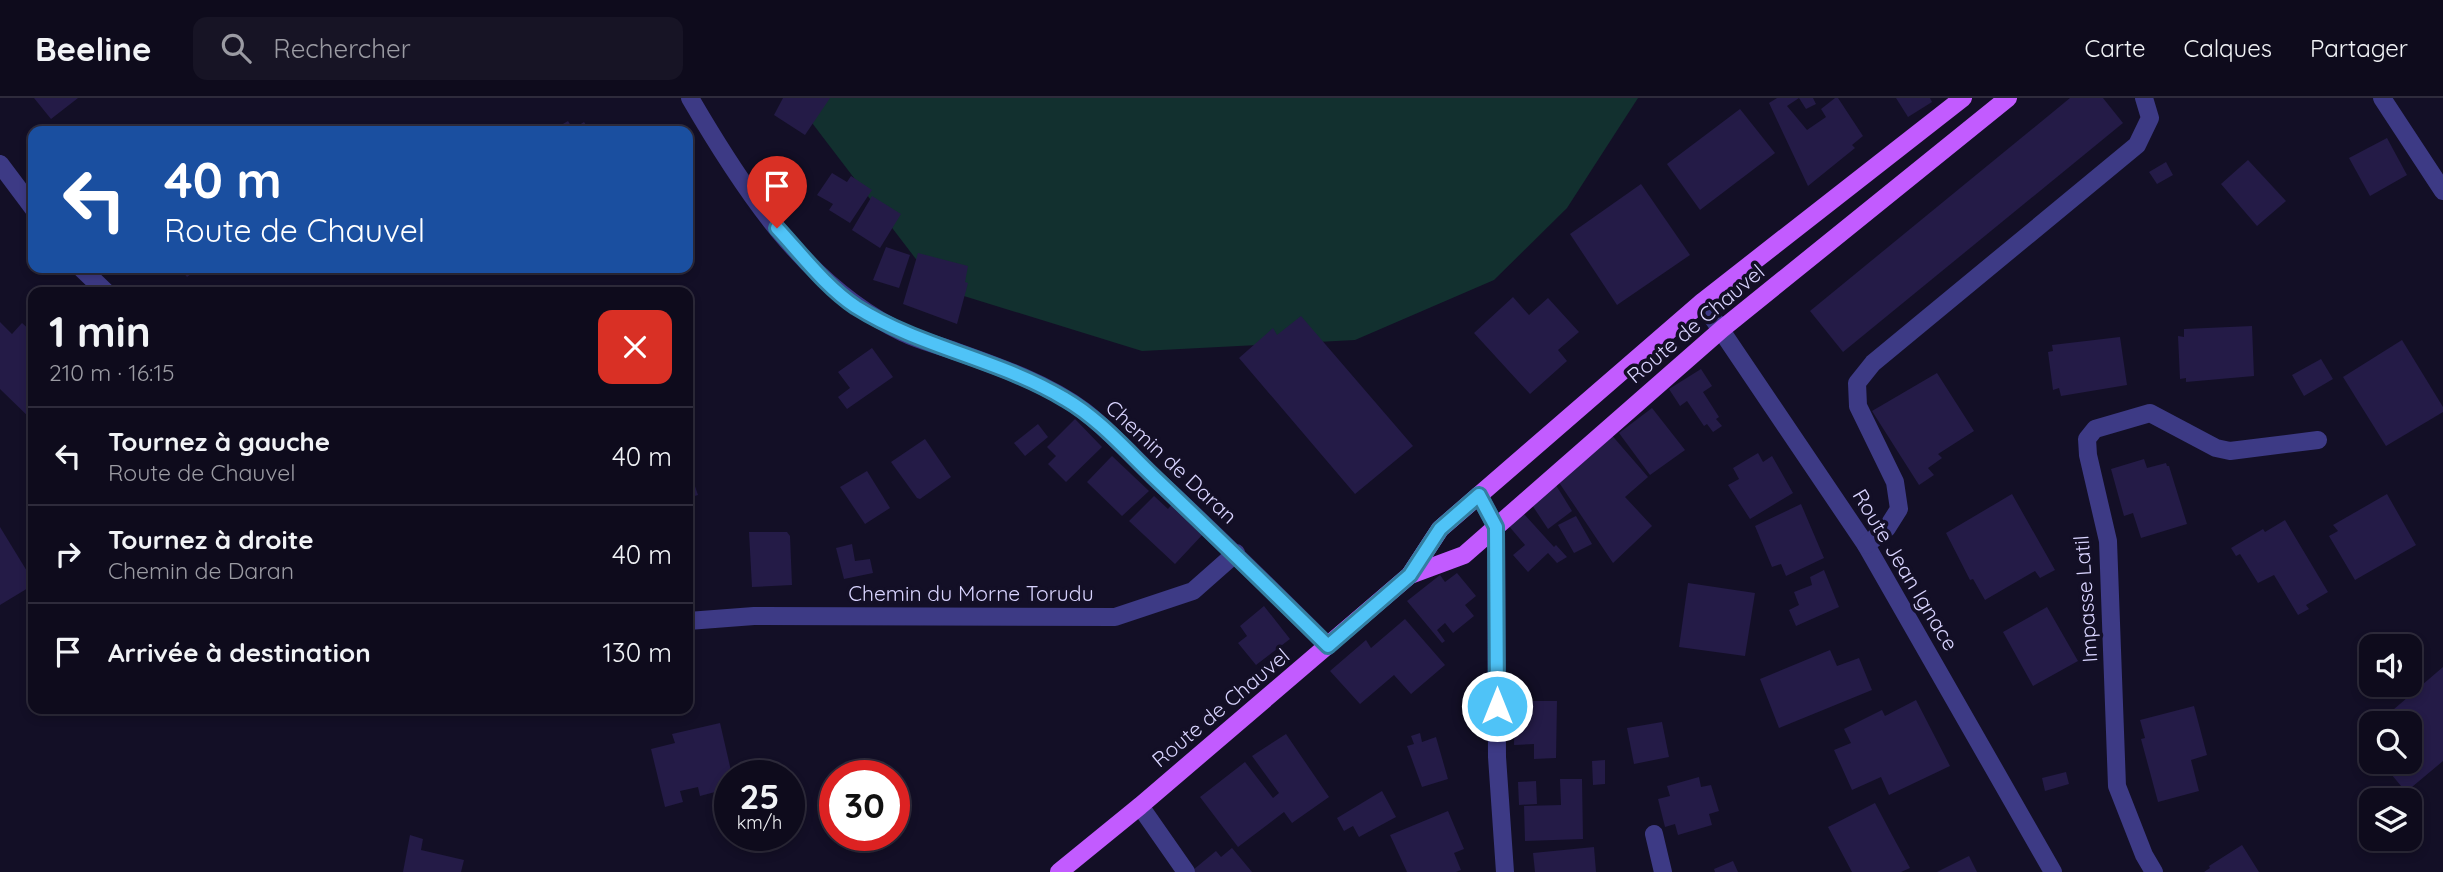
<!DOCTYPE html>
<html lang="fr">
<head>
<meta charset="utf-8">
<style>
  body { margin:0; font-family:Quicksand,sans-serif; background:#171425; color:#f1f3f6; height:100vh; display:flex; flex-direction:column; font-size:26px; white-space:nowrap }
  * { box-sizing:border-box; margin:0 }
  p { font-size:23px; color:#9b9ba3 }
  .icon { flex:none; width:38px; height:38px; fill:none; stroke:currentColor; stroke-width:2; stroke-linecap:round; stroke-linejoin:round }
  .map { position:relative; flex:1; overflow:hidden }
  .panel { position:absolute; left:28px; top:189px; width:665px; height:427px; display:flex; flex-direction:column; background:#0e0b1c; border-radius:14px; box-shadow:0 4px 10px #0003,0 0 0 2px #2e2b3b }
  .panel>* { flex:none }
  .hud { position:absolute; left:28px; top:28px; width:665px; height:147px; border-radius:14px; box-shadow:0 4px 10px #0003,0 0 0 2px #2e2b3b; background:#1a4fa0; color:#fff; overflow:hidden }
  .tools { position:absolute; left:2359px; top:536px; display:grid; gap:14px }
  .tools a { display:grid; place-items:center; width:63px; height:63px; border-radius:14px; background:#0e0b1c; box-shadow:0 4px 10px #0003,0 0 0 2px #2e2b3b; font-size:35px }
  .speed { position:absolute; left:714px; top:662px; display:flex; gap:14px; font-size:35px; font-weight:700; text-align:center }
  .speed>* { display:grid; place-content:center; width:91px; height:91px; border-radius:50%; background:#0e0b1c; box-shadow:0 4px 10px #0003,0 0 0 2px #2e2b3b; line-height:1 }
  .speed small { font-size:18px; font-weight:400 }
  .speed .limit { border:10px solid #d22; background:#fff; color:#111 }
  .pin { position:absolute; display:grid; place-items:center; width:60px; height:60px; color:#fff; margin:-72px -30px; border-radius:50% 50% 50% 0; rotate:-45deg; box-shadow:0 0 7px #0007 }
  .pin .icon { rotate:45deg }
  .me { position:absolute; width:77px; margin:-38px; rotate:0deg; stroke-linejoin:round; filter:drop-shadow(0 0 5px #0008) }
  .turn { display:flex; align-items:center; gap:24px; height:147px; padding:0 21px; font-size:32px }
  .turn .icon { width:91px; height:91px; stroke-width:2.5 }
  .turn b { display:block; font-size:49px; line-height:60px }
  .round { display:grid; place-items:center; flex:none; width:74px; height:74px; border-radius:14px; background:#171425 }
  .head { display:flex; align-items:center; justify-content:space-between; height:119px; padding:0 21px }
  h1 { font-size:42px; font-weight:800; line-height:52px }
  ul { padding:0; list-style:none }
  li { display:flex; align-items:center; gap:21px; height:98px; padding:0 21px; border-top:2px solid #2e2b3b }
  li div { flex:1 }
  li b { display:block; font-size:26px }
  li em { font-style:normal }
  header { display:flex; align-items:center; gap:42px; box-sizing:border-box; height:98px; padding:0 35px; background:#0e0b1c; border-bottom:2px solid #2e2b3b }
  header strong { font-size:33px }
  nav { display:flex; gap:38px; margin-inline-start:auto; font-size:24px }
  .search { width:490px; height:63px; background:#171425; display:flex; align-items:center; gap:18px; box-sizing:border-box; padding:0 24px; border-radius:14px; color:#9b9ba3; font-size:26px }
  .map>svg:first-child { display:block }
  .green { fill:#12302f }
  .building { fill:#241b47 }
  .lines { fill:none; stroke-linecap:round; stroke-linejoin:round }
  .minor { stroke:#3d3a85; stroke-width:18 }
  .major { stroke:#c25bff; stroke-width:18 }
  .route-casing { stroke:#337fa1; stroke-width:18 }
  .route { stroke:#4fc3f7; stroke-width:12 }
  .labels { text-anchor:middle; stroke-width:7; stroke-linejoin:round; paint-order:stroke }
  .street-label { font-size:21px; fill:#d9d4ff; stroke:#130f26 }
</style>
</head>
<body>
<header>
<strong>Beeline</strong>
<div class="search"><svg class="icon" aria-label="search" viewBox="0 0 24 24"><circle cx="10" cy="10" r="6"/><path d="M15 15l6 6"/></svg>Rechercher</div>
<nav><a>Carte</a><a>Calques</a><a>Partager</a></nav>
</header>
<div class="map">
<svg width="2443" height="774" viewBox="0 0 2443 774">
  <rect width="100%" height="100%" fill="#130f26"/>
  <polygon class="green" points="793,0 1638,0 1567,110 1494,182 1355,242 1142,253 938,190"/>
  <g class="building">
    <polygon points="34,0 78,0 51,21"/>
    <polygon points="783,0 830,0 805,37 774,17"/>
    <polygon points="1777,0 1813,0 1816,6 1806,11 1799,0 1787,8 1807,32 1826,19 1821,11 1835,0 1838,0 1863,38 1852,47 1855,50 1808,88 1769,5"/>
    <polygon points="1896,0 1930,0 1932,4 1908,19"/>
    <polygon points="2070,0 2103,0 2123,25 1843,254 1810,213"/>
    <polygon points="1740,11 1775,55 1700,112 1667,66"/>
    <polygon points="568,23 573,31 584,24 590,33 551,33"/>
    <polygon points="2387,40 2407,77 2370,98 2349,60"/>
    <polygon points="2248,62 2286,103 2257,128 2221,86"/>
    <polygon points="2166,64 2173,77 2157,86 2149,74"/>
    <polygon points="832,75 847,84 851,78 872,92 850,125 829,112 833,106 817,97"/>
    <polygon points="1641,86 1690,157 1617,207 1570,136"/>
    <polygon points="872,98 901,116 880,150 852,132"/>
    <polygon points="886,149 910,157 899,190 873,182"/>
    <polygon points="918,155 968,168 965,184 968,185 957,226 903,206"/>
    <polygon points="180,170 199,170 187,179"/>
    <polygon points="1513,199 1529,217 1548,200 1579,234 1558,252 1567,263 1530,296 1474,235"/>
    <polygon points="1301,218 1413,348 1355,396 1239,260 1273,230 1277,237"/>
    <polygon points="0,224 12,236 22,225 33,235 33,323 0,291"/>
    <polygon points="2252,228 2254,278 2186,284 2186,280 2180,281 2178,238 2184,239 2184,231"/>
    <polygon points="2120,239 2127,287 2061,298 2059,290 2053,292 2048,254 2053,253 2052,247"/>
    <polygon points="2402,242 2443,309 2443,314 2386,348 2343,279"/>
    <polygon points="872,250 893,279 847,311 838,299 850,290 838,274"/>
    <polygon points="2321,261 2333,281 2304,298 2292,277"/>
    <polygon points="1701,271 1712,288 1703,294 1719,319 1716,321 1722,328 1713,334 1707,326 1704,328 1687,303 1680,308 1669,291"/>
    <polygon points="1937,275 1974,333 1938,356 1942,360 1928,370 1934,377 1919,387 1872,313"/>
    <polygon points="1652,310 1685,352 1650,377 1619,335"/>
    <polygon points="1075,321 1102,349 1066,384 1048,366 1056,358 1047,349"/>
    <polygon points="1038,326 1048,339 1025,358 1014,345"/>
    <polygon points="1609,334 1648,379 1625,399 1652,428 1613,465 1556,380"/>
    <polygon points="925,341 951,379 920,401 917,400 891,364"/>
    <polygon points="1758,355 1763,364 1772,358 1793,395 1750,421 1728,387 1739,381 1733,370"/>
    <polygon points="1112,358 1149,393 1122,418 1087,384"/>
    <polygon points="2144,361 2147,370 2166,365 2167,368 2169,368 2187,426 2141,440 2133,415 2124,418 2111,371"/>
    <polygon points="688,368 698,397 688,400"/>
    <polygon points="867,373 890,410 865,426 840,389"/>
    <polygon points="1549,376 1572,413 1548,431 1532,407"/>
    <polygon points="2012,396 2055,472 2040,480 2035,473 1985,502 1973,481 1970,482 1946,435"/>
    <polygon points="2387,396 2416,447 2355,482 2329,438 2338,433 2333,427"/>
    <polygon points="1154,398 1168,411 1172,406 1204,435 1175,466 1129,423"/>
    <polygon points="1801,406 1824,460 1786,478 1781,466 1772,469 1755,428"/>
    <polygon points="1523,415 1554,449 1556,447 1567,459 1557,465 1548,455 1528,474 1513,457 1525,447 1508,427"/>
    <polygon points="1576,418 1592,446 1574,455 1558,427"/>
    <polygon points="2285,422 2328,494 2306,507 2309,511 2298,517 2274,477 2258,485 2240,456 2236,458 2231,450 2263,431 2265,434"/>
    <polygon points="0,429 33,483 33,487 0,507"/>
    <polygon points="749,434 787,434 790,438 792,487 752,489"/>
    <polygon points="852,446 855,463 870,461 873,475 844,481 836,450"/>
    <polygon points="1824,472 1839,509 1796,528 1789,512 1799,507 1794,494 1812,487 1810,479"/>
    <polygon points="1457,475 1476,498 1465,507 1474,518 1453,535 1445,525 1437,532 1445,543 1442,545 1407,503 1440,477 1445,484"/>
    <polygon points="1688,485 1755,495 1745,558 1679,549"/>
    <polygon points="1264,508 1290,541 1256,567 1238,545 1247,538 1240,528"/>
    <polygon points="2047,509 2078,563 2033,588 2003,534"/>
    <polygon points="1405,521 1445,567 1411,596 1394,577 1360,606 1330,573 1366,542 1371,550"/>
    <polygon points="1830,552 1837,568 1859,560 1872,592 1779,630 1760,581"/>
    <polygon points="2443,569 2443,663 2406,694 2382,665 2410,663 2410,625 2392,625 2386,618"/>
    <polygon points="1916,602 1950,668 1889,697 1881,679 1852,692 1834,652 1851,645 1844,631 1882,612 1885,618"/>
    <polygon points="1515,603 1557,603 1556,660 1534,661 1534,646 1514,647"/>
    <polygon points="2194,608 2207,657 2191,662 2199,693 2158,704 2141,641 2145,640 2140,622"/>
    <polygon points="1662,624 1669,659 1634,666 1627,630"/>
    <polygon points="720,625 732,677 730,677 730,690 700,698 698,689 680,693 683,704 665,709 651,651 675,645 672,636"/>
    <polygon points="1420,635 1422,644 1436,639 1448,681 1422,689 1407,648 1414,646 1411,638"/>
    <polygon points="1286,636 1329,699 1292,725 1284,714 1238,749 1200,699 1245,664 1273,700 1279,695 1252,658"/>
    <polygon points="1605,662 1605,686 1593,687 1592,663"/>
    <polygon points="2066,674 2069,686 2045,693 2042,680"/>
    <polygon points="1699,679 1701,689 1711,687 1719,713 1709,716 1712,727 1678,737 1675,726 1665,729 1658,701 1670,698 1667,688"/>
    <polygon points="1560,681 1582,681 1583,741 1525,743 1524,708 1561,707"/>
    <polygon points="1536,683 1537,706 1519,707 1518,684"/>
    <polygon points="1382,693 1396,719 1359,739 1353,728 1344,733 1337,720"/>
    <polygon points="1875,705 1892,737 1910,770 1901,774 1852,774 1828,729"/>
    <polygon points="1448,713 1464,751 1454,755 1461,772 1456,774 1407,774 1390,737"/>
    <polygon points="410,737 423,741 421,752 464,762 461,774 403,774"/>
    <polygon points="2242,747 2259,774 2204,774 2210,770 2209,768"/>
    <polygon points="1594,749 1596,774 1535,774 1533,755"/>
    <polygon points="1232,750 1252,774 1195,774 1193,772 1216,753 1221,759"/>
    <polygon points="1969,758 1977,774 1937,774"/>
    <polygon points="1733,763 1738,774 1715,774 1714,771"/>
  </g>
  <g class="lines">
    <g class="minor">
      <path d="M 690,0 C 743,91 806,189 904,235 C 918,242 934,246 949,251 C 994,267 1045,284 1084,313 C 1110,333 1133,359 1157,382 C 1215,436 1272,492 1328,548"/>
      <polyline points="2382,0 2443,93"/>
      <polyline points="0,66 33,110"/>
      <polyline points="81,170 106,194"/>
      <polyline points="1702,204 1866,447 2053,774"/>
      <polyline points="1479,397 1496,429 1497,659 1505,774"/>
      <polyline points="1866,447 1887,430 1899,411 1895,384 1858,308 1857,285 1873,265 2137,47 2150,20 2144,0"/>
      <polyline points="688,523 754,518 1115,519 1193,493 1236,455"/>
      <polyline points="1140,708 1186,774"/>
      <polyline points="1654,736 1663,774"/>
      <polyline points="2154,774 2144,757 2117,688 2108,443 2088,357 2087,341 2095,331 2150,315 2216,350 2230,353 2318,342"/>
    </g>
    <g class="major">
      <polyline points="1410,477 1464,457 1722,231 2008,0"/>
      <polyline points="1059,774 1140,708 1410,477 1440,431 1702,204 1963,0"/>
    </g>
  </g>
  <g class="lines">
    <defs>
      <path id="route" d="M 777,130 C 802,157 826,189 856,209 C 921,250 999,261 1065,301 C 1098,320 1125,351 1153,378 C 1212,434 1270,491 1328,548 L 1410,477 L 1440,431 L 1479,397 L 1496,429 L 1497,608"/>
    </defs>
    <use href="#route" class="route-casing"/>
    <use href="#route" class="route"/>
  </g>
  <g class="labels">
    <g class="street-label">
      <text transform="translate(1696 226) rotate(-40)" y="7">Route de Chauvel</text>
      <text transform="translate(1171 364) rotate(43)" y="7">Chemin de Daran</text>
      <text transform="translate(1905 472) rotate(59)" y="7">Route Jean Ignace</text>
      <text x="971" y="503">Chemin du Morne Torudu</text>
      <text transform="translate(2086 501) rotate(-94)" y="7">Impasse Latil</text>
      <text transform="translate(1221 610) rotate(-40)" y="7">Route de Chauvel</text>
    </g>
  </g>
</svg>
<div class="tools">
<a><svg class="icon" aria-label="sound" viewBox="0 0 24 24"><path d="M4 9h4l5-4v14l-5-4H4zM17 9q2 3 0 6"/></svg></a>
<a><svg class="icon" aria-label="search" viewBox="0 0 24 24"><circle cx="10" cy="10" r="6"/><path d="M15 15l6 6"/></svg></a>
<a><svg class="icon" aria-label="layers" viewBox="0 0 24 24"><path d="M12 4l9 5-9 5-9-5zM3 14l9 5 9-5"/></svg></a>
</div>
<div class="speed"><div>25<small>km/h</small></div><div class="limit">30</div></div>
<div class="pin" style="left:777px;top:130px;background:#d93025"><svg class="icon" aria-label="arrive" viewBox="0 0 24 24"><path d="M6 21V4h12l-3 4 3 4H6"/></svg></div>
<svg class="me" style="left:1497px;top:608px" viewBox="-20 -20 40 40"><circle r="17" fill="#4fc3f7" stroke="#fff" stroke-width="3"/><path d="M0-11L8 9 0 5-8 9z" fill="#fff"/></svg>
<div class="hud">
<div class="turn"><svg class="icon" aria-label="left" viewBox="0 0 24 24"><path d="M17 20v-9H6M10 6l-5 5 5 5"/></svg><div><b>40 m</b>Route de Chauvel</div></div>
</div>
<section class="panel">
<div class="head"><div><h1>1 min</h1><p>210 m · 16:15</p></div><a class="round" style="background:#d93025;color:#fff"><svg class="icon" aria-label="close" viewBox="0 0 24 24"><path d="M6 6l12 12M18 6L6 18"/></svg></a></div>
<ul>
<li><svg class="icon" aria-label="left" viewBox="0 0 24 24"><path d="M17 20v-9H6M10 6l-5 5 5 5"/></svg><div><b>Tournez à gauche</b><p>Route de Chauvel</p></div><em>40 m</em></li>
<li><svg class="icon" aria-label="right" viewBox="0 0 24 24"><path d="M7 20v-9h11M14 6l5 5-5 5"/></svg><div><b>Tournez à droite</b><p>Chemin de Daran</p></div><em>40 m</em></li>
<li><svg class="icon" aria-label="arrive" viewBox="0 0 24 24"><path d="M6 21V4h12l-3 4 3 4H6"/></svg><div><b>Arrivée à destination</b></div><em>130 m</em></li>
</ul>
</section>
</div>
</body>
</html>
